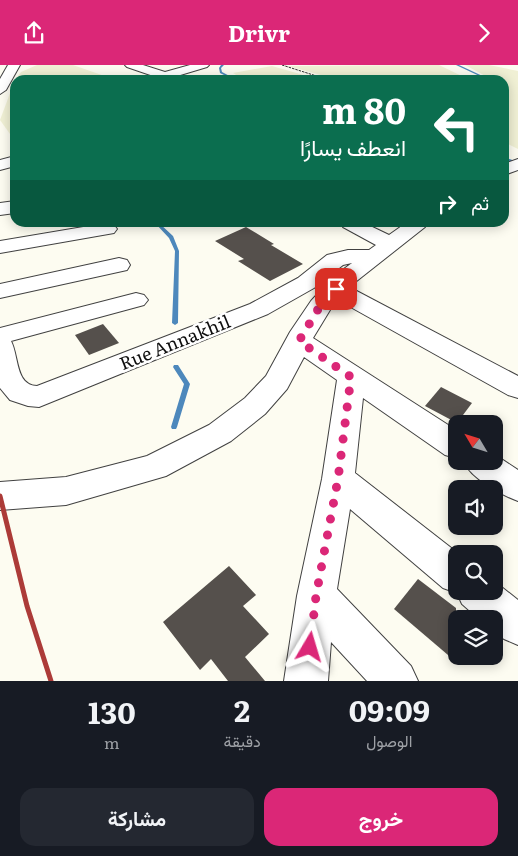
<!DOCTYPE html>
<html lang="ar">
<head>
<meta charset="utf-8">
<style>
  body { margin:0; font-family:Literata,Vazirmatn,serif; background:#242831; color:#f1f3f6; direction:rtl; height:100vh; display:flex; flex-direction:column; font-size:19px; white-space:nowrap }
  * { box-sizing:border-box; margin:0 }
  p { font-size:16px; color:#9ea1a6 }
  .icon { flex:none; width:28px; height:28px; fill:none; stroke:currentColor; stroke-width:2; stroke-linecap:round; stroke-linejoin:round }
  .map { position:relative; height:616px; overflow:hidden; direction:ltr }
  .drawer { display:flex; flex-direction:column; background:#171b24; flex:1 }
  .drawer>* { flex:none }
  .hud { position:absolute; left:10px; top:10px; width:499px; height:152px; border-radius:15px; box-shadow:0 2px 12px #0003; direction:rtl; background:#0b6e4f; color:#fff; overflow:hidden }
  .needle { width:32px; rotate:308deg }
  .fabs { position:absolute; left:448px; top:350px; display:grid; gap:10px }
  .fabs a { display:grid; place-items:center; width:55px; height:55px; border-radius:10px; background:#171b24; box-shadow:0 2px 12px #0003; font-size:25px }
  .pin { position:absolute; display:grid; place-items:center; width:42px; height:42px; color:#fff; margin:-21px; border-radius:10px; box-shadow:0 2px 8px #0006 }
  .me { position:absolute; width:55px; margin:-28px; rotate:7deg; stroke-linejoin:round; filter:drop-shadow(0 0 4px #0008) }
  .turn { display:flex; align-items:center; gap:18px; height:105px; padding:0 20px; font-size:22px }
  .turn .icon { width:65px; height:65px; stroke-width:2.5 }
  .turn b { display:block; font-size:35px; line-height:42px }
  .then { display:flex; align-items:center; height:48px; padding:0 20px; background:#0003; gap:10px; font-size:19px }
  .eta { display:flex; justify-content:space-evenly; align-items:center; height:85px; text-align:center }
  .eta b { font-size:30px; font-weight:700; line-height:35px }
  .action { display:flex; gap:10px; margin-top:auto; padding:10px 20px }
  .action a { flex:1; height:58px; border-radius:15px; background:#db2777; color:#fff; font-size:20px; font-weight:700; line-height:58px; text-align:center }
  .action a+a { background:#242831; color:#f1f3f6 }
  header { display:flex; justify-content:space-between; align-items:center; height:65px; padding:0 20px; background:#db2777; color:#fff; font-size:22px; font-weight:700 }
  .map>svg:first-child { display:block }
  .farmland { fill:#f0f0d4 }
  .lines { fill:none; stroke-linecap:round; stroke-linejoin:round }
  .stream { fill:#4d88bc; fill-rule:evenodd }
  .building { fill:#55504c }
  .minor-casing { stroke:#414141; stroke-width:2 }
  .path { stroke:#303030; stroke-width:1; stroke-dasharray:2.5 1; stroke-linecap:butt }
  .minor { fill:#fff; fill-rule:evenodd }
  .rail { stroke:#ac3b38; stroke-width:5 }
  .route { stroke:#db2777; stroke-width:9; stroke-dasharray:0 16.2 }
  .labels { text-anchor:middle; stroke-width:5; stroke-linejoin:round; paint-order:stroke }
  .street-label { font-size:18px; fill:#0e0e0e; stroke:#fff }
</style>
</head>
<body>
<header><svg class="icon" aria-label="forward" viewBox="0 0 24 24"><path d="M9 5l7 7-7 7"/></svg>Drivr<svg class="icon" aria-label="share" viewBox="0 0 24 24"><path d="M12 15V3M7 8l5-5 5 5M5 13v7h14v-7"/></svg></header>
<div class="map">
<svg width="518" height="616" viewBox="0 0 518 616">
  <rect width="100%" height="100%" fill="#fdfcf1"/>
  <g class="farmland">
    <polygon points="37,0 73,0 116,15 15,15 21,7"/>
    <polygon points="439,0 470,15 339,15 288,1"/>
    <polygon points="465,0 489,0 518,6 518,84 504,77 504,15 493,15"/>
    <polygon points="272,1 321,15 251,15 238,11 233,8"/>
    <polygon points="15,15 15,76 0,55"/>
  </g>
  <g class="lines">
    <g class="stream">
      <polygon points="221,0 224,0 221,3 222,7 237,15 234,15 220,8 219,3"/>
      <polygon points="456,0 459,0 491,15 488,15"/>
      <polygon points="504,92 518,97 518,99 504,94"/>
      <polygon points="155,158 159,158 173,171 179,186 178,258 175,260 172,258 175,186 169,173"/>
      <polygon points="174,300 178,300 190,319 177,362 176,364 172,364 171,362 184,319 173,302"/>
    </g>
  </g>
  <g class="building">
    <polygon points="246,162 274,179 271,180 303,199 270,216 238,196 244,194 215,176"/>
    <polygon points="103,259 119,278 89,290 75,270"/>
    <polygon points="441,322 472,338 457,358 425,341"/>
    <polygon points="229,501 256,530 243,541 269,569 245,592 265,616 228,616 211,594 200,605 163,557"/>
    <polygon points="418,514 456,543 456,577 448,590 394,544"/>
  </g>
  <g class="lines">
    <defs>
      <g id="minor">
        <polygon points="8,0 20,0 6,25 0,29 0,14"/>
        <polygon points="125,0 143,0 165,7 190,0 209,0 207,2 177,11 183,15 165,15 127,2"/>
        <polygon points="15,91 15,101 0,105 0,95"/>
        <polygon points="518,94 518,105 504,110 504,99"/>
        <polygon points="15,136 15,148 0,150 0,138"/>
        <polygon points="107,158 114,160 117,164 114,168 0,188 0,176"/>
        <path d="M 340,158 L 364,158 L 389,170 L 406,158 L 428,158 L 425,162 L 349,222 L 518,311 L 518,333 L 508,330 L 338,235 L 330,245 L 313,273 L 456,365 L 456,393 L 445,390 L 363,333 L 355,408 L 459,489 L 456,489 L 456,526 L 494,526 L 494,516 L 518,535 L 518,580 L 504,574 L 494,566 L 494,554 L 479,554 L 462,539 L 457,528 L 443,523 L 350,444 L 337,524 L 411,601 L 418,616 L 367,616 L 331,577 L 328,616 L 284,616 L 297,531 L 322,414 L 337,315 L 304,292 L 287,324 L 265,349 L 231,376 L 166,411 L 66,440 L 0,445 L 0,417 L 66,412 L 147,391 L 209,360 L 245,333 L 266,311 L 290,267 L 311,236 L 333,212 L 352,198 L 343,200 L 314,223 L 268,249 L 39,342 L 28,341 L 10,335 L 0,323 L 0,263 L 136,228 L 144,230 L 148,235 L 144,240 L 11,276 C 19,291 15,320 37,321 L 250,239 L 298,213 L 327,190 L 348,185 L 369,185 L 376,180 L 343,162 Z"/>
        <polygon points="119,193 127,195 130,200 127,205 0,233 0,219"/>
        <path d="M 494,389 L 518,405 L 518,436 C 501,430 471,413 463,396 L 494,396 Z"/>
      </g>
    </defs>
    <use href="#minor" class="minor-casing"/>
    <polyline class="path" points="282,0 329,15"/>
    <use href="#minor" class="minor"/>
    <polyline class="rail" points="0,431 27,541 51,616"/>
  </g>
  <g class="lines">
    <polyline class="route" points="310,582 316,531 338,414 351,312 299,276 320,241 336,224"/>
  </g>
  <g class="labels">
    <g class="street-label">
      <text transform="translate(175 278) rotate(-22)" y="6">Rue Annakhil</text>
    </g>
  </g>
</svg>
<div class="fabs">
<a><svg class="needle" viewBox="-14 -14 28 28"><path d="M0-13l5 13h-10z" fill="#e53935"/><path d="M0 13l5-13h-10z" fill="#9ea1a6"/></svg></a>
<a><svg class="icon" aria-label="sound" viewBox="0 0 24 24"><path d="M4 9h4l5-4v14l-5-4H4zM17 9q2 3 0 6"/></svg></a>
<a><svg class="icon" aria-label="search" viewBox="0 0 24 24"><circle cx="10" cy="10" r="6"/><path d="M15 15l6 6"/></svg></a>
<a><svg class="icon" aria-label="layers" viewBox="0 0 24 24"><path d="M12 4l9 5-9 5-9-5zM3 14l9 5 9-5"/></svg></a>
</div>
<div class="pin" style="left:336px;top:224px;background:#d93025"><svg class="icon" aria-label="arrive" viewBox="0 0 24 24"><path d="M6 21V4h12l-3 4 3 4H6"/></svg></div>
<svg class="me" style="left:310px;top:582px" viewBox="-20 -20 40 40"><path d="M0-17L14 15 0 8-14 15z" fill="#db2777" stroke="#fff" stroke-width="4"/></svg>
<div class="hud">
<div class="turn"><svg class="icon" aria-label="left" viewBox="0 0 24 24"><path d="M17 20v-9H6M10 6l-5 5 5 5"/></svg><div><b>80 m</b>انعطف يسارًا</div></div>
<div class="then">ثم<svg class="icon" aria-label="right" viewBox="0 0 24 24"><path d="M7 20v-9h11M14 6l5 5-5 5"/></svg></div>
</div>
</div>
<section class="drawer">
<div class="eta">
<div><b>09:09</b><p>الوصول</p></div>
<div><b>2</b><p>دقيقة</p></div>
<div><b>130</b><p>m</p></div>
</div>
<div class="action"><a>خروج</a><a>مشاركة</a></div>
</section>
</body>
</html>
